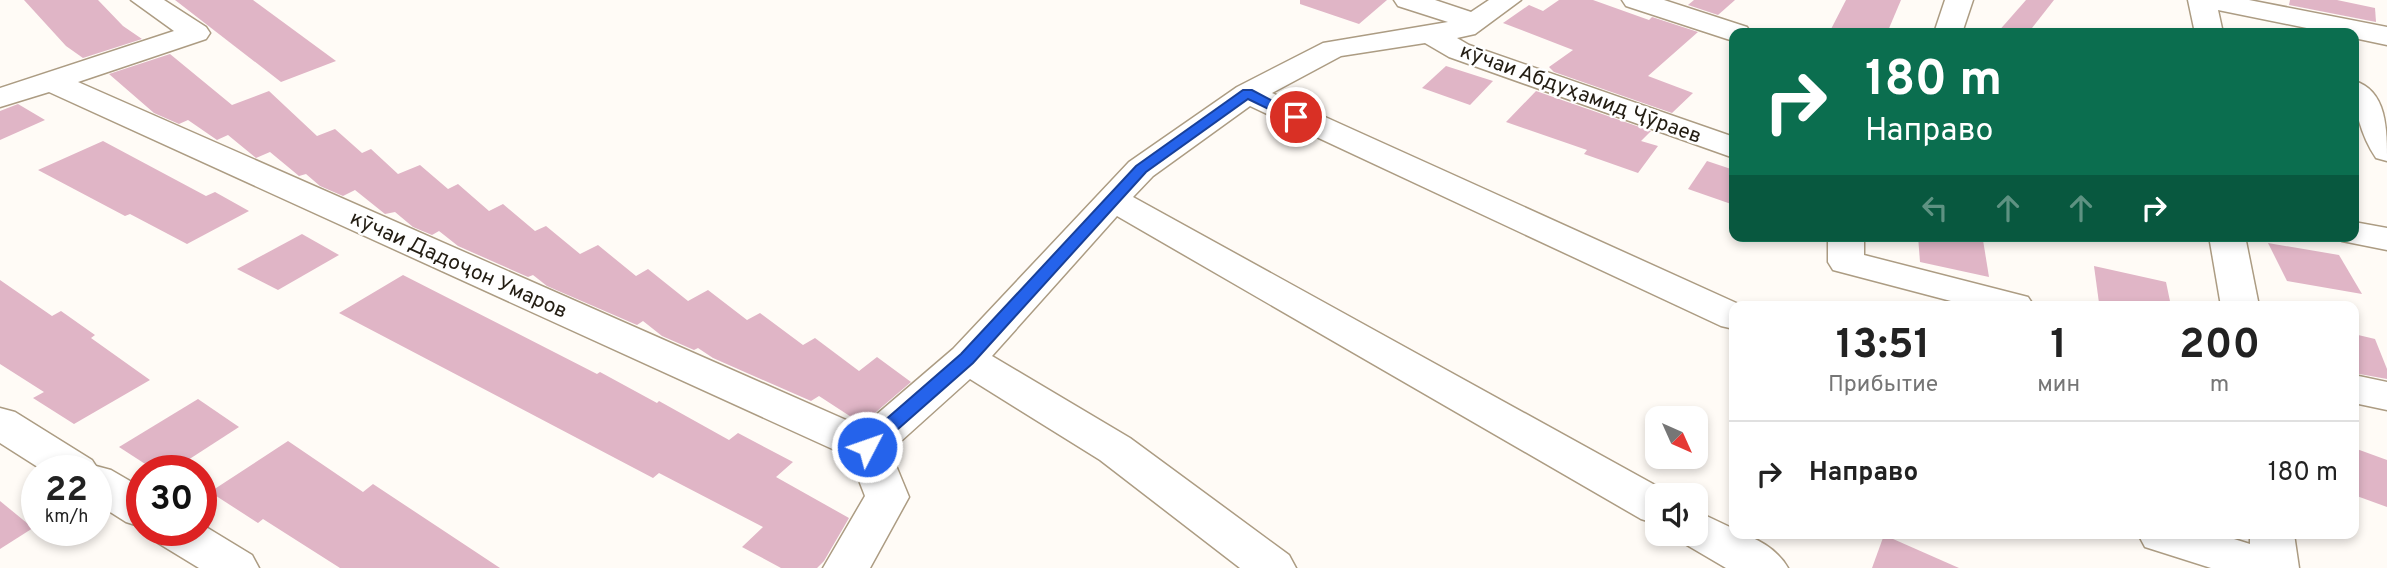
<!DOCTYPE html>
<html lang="ru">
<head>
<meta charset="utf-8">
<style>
  body { margin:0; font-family:Overpass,sans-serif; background:#f6f6f6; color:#222; height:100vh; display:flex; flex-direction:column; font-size:26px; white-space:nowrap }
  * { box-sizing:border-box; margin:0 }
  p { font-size:23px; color:#767676 }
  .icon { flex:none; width:38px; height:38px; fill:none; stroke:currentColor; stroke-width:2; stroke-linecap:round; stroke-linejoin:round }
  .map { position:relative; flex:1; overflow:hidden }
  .side { position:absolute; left:1729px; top:301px; width:630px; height:238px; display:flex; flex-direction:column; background:#fff; border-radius:14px; box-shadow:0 4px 10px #0003 }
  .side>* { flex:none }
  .guide { position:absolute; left:1729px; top:28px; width:630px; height:214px; border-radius:14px; box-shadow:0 4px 10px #0003; background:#0b6e4f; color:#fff; overflow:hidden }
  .needle { width:46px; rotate:135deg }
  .controls { position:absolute; left:1645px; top:406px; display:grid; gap:14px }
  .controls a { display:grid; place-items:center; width:63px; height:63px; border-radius:14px; background:#fff; box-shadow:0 4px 10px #0003; font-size:35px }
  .speed { position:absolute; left:21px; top:455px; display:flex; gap:14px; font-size:35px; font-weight:700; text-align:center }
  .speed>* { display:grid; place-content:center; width:91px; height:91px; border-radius:50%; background:#fff; box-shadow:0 4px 10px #0003; line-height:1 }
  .speed small { font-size:18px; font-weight:400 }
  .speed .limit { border:10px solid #d22; background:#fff; color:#111 }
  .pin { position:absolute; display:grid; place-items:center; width:60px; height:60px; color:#fff; margin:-30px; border:4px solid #fff; border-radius:50%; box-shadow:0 2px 7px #0007 }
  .me { position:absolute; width:77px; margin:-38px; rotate:49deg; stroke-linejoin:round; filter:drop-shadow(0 0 5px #0008) }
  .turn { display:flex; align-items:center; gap:24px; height:147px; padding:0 21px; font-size:32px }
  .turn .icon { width:91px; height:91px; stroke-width:2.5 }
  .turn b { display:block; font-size:49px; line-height:60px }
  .lanes { display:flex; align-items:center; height:66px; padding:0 21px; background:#0003; justify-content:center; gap:35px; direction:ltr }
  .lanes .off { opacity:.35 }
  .eta { display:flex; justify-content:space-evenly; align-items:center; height:119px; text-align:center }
  .eta b { font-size:42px; font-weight:700; line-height:49px }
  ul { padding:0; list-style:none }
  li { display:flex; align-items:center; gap:21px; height:105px; padding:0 21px; border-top:2px solid #e0e0e0 }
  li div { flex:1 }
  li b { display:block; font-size:26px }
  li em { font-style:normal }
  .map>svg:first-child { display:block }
  .building { fill:#e0b5c6 }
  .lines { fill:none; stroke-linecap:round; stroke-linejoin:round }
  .minor-casing { stroke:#ac9c83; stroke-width:3 }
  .minor { fill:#fff; fill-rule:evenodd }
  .route { fill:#2563eb; stroke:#184099; stroke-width:2 }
  .labels { text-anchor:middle; stroke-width:5; stroke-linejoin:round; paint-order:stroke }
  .street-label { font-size:21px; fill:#231d13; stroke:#fff }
</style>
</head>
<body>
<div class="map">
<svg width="2387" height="568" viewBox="0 0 2387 568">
  <rect width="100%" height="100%" fill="#fffbf6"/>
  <g class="building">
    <polygon points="24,0 98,0 123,26 142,39 83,58 66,46"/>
    <polygon points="175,0 253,0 336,61 281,82"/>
    <polygon points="1300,0 1387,0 1359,24 1300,4"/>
    <polygon points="1559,0 1593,0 1649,20 1652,17 1698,32 1648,76 1693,93 1672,113 1554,72 1549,67 1573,50 1503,23 1529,5 1543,11"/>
    <polygon points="1694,0 1735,0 1718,15 1688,5"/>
    <polygon points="1846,0 1901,0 1887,33 1829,33"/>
    <polygon points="2026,0 2054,0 2028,33 1997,33"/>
    <polygon points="2290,0 2337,0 2375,8 2376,22 2289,5"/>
    <polygon points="170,54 232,105 269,91 317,136 335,129 362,153 371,149 398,174 420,165 448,189 458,184 489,211 503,204 535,231 546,226 580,254 598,245 636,276 648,269 688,301 708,290 747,320 760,313 803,345 815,338 859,371 877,357 911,382 862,424 819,396 811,401 713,358 698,348 694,350 662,336 643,321 637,325 547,286 533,275 528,277 458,246 439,231 432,235 413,227 395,212 385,214 355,190 343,196 320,186 306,174 299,176 270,152 256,158 228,135 217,140 188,120 179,124 154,113 109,74"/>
    <polygon points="1446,66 1493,81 1470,105 1422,88"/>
    <polygon points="1536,91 1651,131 1641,141 1658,146 1638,173 1584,154 1587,150 1506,122"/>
    <polygon points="18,104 45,120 0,140 0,111"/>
    <polygon points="103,141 206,196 215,192 249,211 187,244 130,214 125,216 38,170"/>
    <polygon points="1707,161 1734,170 1734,205 1688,189"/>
    <polygon points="302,234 339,255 278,290 237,269"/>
    <polygon points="1918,236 1967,236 1983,240 1989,277 1920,262"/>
    <polygon points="2268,243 2339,255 2362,294 2287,281"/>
    <polygon points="2094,266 2166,282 2171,306 2113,306 2099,303"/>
    <polygon points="403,275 597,374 600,372 657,403 659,401 729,440 738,433 793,462 776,477 849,518 824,561 817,568 781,568 742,547 763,527 659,473 653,478 339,313"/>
    <polygon points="0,280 52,316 61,311 95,335 91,338 150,380 74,424 33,398 44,392 0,364"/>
    <polygon points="2354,334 2375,339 2387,369 2387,379 2354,373"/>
    <polygon points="198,399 239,427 171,471 156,471 119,447"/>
    <polygon points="288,441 363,492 373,484 500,568 340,568 263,519 258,523 210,492"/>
    <polygon points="2354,448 2387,460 2387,507 2354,495"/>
    <polygon points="0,501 33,528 0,549"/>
    <polygon points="1884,535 1959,568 1872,568"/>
  </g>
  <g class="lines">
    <defs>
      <g id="minor">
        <polygon points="131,0 164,0 206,27 210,33 206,39 78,82 862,427 953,349 1129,162 1237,87 1323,43 1448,22 1398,6 1394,0 1435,0 1471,12 1489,0 1521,0 1475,34 1457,38 1469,45 1734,137 1734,158 1449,57 1425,43 1341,56 1272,93 1743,306 1734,306 1734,329 1721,326 1250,106 1153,176 1133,197 1673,495 1657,495 1657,524 1641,519 1117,216 992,356 1130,438 1289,555 1296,568 1240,568 1100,460 970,379 890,451 909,497 870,568 823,568 865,496 850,457 49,92 0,107 0,88 174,31"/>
        <polygon points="1622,0 1664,0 1747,27 1751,33 1734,33 1734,41 1727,39 1626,6"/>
        <polygon points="1945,0 1973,0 1962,33 1934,33"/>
        <polygon points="2188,0 2249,0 2387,27 2387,45 2354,38 2354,33 2331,33 2218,10 2223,33 2195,33"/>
        <path d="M 2354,81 C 2387,90 2387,130 2387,161 L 2376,158 C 2361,136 2353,106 2354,81 Z"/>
        <polygon points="2354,222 2387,228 2387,250 2342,241 2339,236 2354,236"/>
        <polygon points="1828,236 1864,236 1864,255 2028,297 2034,306 1970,306 1833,270 1828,262"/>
        <polygon points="2209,236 2245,236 2259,306 2221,306"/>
        <polygon points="2354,375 2387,382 2387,410 2354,403"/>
        <polygon points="0,408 15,412 92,460 96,466 111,470 142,488 142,527 126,522 96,503 96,471 44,471 0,443"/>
        <path d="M 1696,511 L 1734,529 L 1734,534 C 1754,534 1779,551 1788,568 L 1726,568 L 1680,541 L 1676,534 L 1696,534 Z"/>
        <polygon points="201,524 252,555 259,568 199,568 158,543 152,530 201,530"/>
        <polygon points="2138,534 2218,534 2250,544 2250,534 2294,534 2299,568 2211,568 2145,547"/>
      </g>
    </defs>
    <use href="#minor" class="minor-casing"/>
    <use href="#minor" class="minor"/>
  </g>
  <polygon class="route" points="1243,90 1252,90 1303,117 1291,120 1248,99 1146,172 973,363 873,451 860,451 857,447 860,442 961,354 1136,166"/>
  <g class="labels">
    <g class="street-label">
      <text transform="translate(1581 93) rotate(20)" y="7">кӯчаи Абдуҳамид Ҷӯраев</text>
      <text transform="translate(459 264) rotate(24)" y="7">кӯчаи Дадоҷон Умаров</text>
    </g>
  </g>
</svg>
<div class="controls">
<a><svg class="needle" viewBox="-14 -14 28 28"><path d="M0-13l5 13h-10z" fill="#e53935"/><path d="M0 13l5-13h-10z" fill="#767676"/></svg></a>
<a><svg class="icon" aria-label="sound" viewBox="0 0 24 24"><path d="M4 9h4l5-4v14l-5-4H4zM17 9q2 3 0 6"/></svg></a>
</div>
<div class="speed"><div>22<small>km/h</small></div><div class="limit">30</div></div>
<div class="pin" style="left:1296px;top:117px;background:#d93025"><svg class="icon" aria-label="arrive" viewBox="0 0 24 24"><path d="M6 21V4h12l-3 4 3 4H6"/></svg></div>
<svg class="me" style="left:867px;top:447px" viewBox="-20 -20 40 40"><circle r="17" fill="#2563eb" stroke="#fff" stroke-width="3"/><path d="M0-11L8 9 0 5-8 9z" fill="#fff"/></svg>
<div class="guide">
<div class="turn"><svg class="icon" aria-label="right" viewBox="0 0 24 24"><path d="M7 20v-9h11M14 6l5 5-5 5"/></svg><div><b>180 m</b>Направо</div></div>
<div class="lanes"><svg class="icon off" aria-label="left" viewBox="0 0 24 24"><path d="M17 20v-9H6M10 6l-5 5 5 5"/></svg><svg class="icon off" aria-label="ahead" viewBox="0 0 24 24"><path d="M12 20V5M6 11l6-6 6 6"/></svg><svg class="icon off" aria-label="ahead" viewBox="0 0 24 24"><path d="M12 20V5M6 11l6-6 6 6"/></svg><svg class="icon" aria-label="right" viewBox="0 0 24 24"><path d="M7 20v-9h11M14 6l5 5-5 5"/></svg></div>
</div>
<section class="side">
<div class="eta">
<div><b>13:51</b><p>Прибытие</p></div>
<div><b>1</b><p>мин</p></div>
<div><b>200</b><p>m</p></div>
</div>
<ul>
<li><svg class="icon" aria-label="right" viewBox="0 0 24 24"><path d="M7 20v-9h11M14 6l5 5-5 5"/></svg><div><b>Направо</b></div><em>180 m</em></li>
</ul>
</section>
</div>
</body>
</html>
